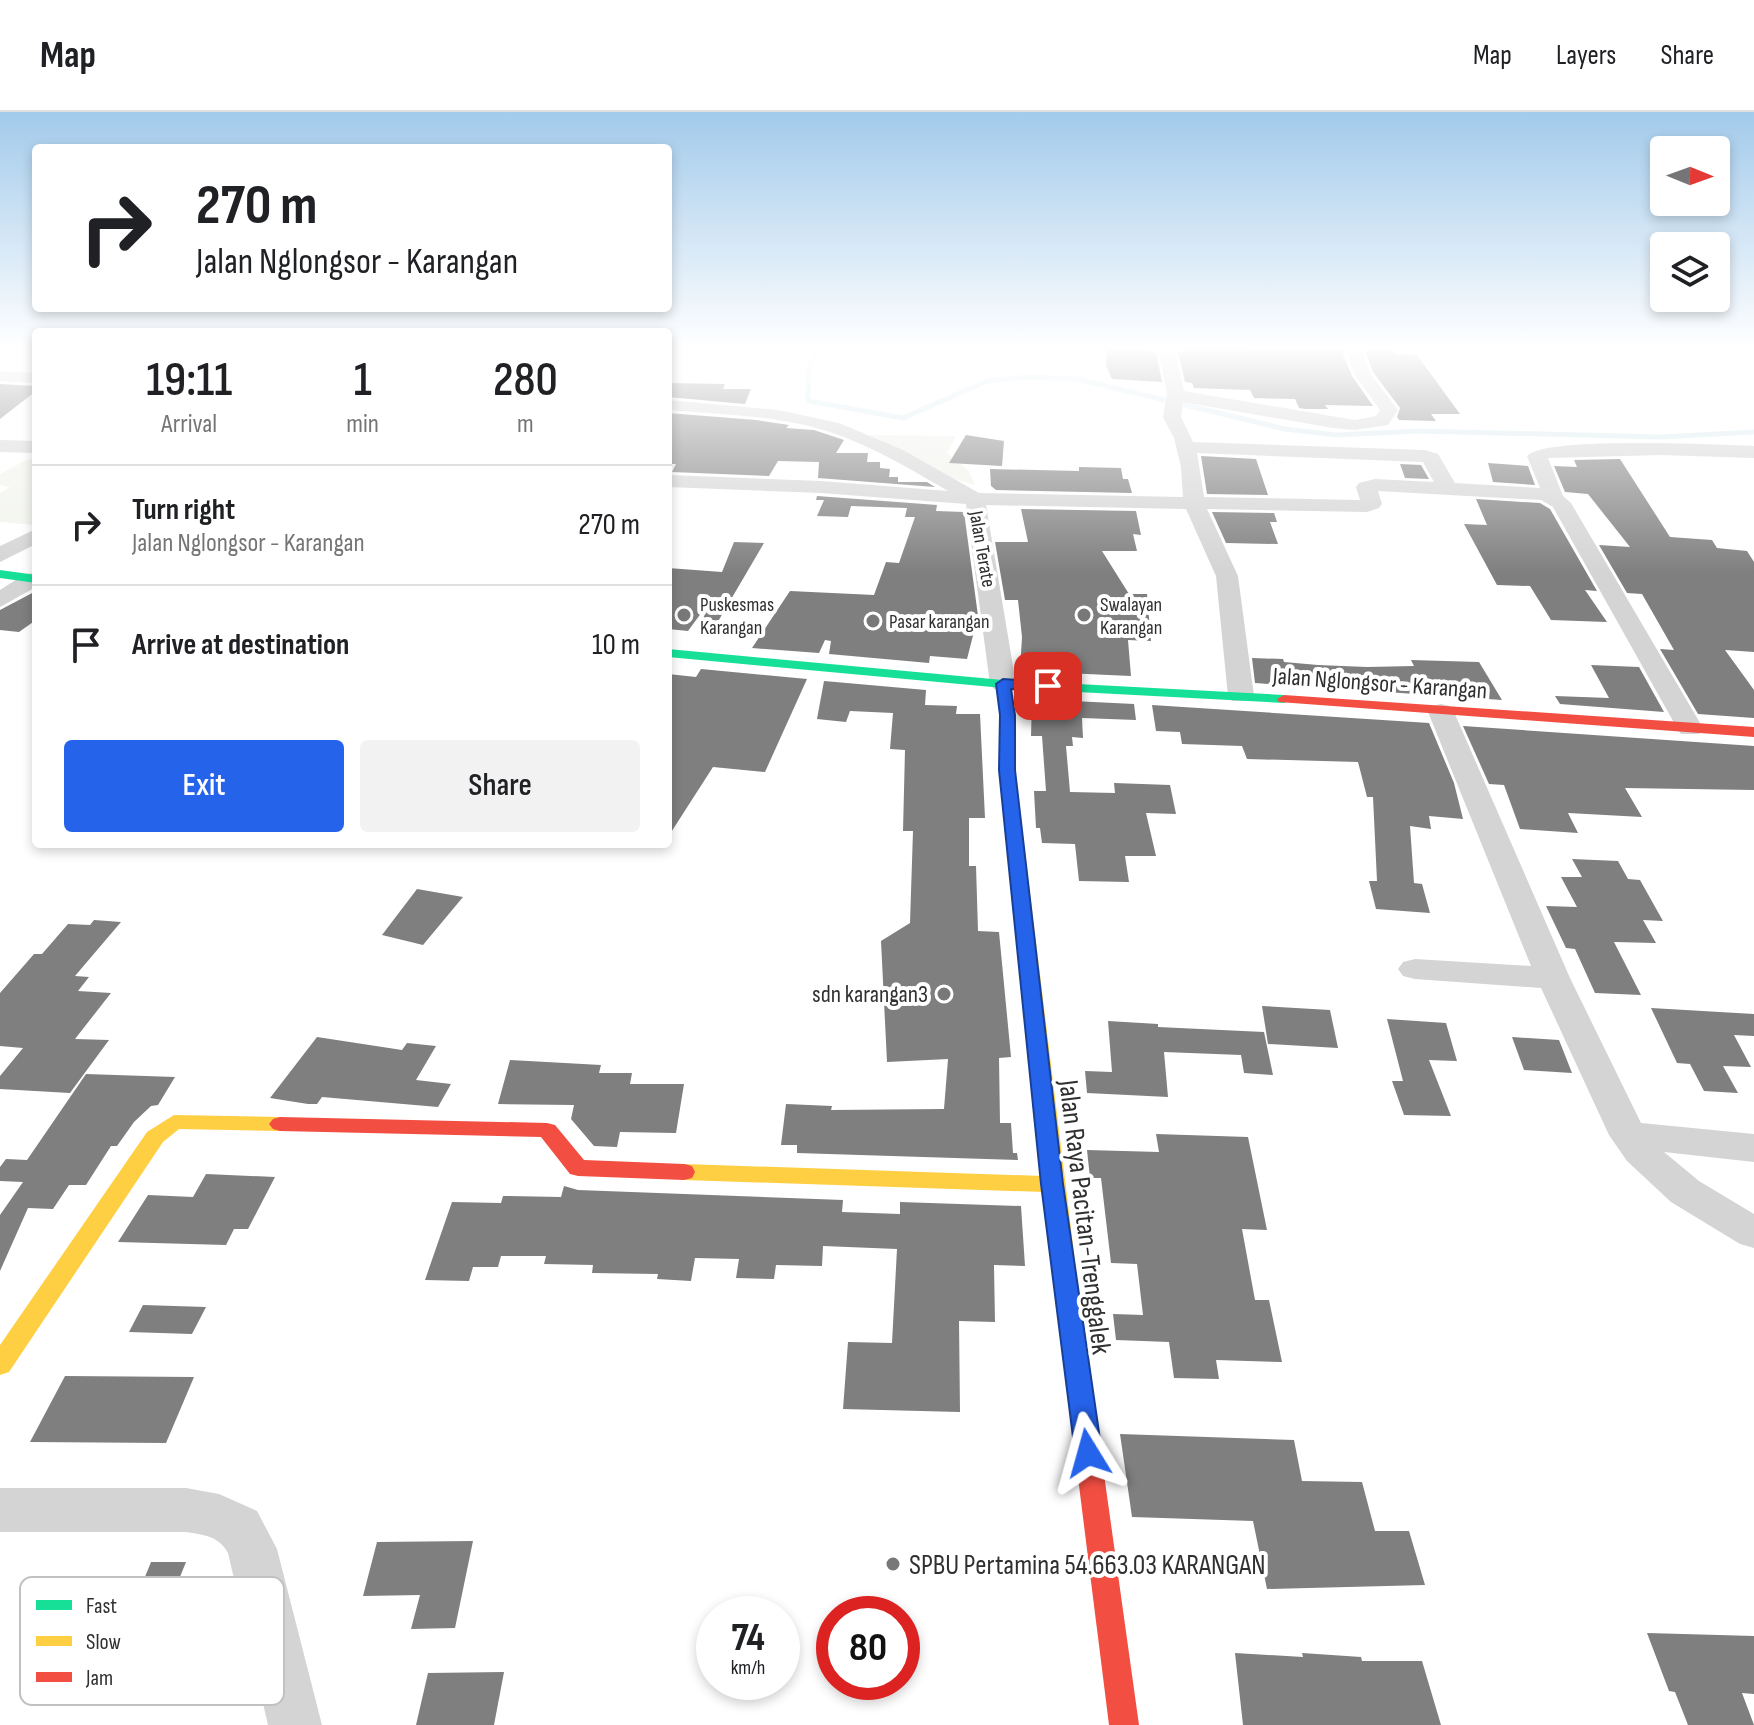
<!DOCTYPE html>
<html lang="en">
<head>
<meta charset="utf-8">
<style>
  body { margin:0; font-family:"Sofia Sans Condensed",sans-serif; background:#f2f2f2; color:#202124; height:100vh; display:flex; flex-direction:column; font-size:30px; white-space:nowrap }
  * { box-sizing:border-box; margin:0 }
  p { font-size:26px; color:#757577 }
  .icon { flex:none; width:44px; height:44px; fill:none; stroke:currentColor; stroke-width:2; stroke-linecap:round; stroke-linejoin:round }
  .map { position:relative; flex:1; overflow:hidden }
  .side { position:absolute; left:32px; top:216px; width:640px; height:520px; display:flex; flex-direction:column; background:#fff; border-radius:8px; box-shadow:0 4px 12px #0003 }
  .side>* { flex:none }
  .guide { position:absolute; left:32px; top:32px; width:640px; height:168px; border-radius:8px; box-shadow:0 4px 12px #0003; background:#fff; color:#202124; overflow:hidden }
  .needle { width:52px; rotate:91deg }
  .buttons { position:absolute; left:1650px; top:24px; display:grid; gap:16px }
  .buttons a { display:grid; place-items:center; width:80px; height:80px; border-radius:8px; background:#fff; box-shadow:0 4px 12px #0003; font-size:40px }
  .speed { position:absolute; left:696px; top:1484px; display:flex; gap:16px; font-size:40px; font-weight:700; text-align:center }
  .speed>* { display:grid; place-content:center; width:104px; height:104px; border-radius:50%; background:#fff; box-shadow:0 4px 12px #0003; line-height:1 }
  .speed small { font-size:20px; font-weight:400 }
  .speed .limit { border:12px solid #d22; background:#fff; color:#111 }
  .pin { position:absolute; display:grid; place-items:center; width:68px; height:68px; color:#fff; margin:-34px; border-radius:16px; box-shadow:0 4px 12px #0006 }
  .me { position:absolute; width:88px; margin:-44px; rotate:352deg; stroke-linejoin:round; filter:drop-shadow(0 0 6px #0008) }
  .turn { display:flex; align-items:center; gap:28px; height:168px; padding:0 32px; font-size:36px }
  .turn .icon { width:104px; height:104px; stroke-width:2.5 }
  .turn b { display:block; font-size:56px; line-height:68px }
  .eta { display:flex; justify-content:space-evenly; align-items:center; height:136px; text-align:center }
  .eta b { font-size:48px; font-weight:600; line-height:56px }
  .primary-button { display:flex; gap:16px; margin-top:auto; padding:16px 32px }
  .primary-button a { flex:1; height:92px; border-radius:8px; background:#2563eb; color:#fff; font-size:32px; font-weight:600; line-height:92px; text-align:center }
  .primary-button a+a { background:#f2f2f2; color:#202124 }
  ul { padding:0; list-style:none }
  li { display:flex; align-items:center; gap:24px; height:120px; padding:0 32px; border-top:2px solid #e0e0e0 }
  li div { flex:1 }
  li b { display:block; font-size:30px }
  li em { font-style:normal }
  header { display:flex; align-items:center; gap:48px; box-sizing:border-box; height:112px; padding:0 40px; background:#fff; border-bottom:2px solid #e0e0e0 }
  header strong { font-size:38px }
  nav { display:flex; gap:44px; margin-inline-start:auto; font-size:28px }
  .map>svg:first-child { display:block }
  .green { fill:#f1f3ec }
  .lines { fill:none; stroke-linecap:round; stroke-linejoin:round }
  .stream { stroke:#daebf0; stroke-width:5 }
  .building { fill:#7f7f7f }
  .street { fill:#d4d4d4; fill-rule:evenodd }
  .fast { fill:#16e098; fill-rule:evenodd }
  .slow { fill:#ffcf43; fill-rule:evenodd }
  .jam { fill:#f24e42; fill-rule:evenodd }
  .route { fill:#2563eb; stroke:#184099; stroke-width:2 }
  .poi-dot { fill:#787878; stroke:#fff; stroke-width:3 }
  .labels { text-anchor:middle; stroke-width:8; stroke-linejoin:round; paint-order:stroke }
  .far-street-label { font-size:20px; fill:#303030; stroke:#fff }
  .far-poi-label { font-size:20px; fill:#303030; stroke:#fff; text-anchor:start }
  .street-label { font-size:24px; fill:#303030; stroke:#fff }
  .poi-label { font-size:24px; fill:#303030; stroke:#fff; text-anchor:end }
  .near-street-label { font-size:28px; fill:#303030; stroke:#fff }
  .near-poi-label { font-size:28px; fill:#303030; stroke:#fff; text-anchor:start }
  .key { fill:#fff; stroke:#c1c1c1; stroke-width:2 }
  .key-label { font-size:22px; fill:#303030 }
</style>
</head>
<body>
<header>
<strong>Map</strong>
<nav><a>Map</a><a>Layers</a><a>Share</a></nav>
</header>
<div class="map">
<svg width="1754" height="1613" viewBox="0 0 1754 1613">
  <rect width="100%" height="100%" fill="#fff"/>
  <g class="green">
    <polygon points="867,323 956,324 947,341 969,359 975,373 944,364"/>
    <polygon points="36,347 36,413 0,410 0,381 10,375 0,373 0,362 26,348"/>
  </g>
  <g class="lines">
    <g class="stream">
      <polyline points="819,235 809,254 808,289 903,306 987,269 1028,265 1077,267 1285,317 1336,323 1418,319 1661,325 1754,320"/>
      <polyline points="668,237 677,235"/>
    </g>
  </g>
  <g class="building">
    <polygon points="1107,236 1156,239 1162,270 1112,267 1106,253"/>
    <polygon points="1183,236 1341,237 1352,264 1373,294 1325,293 1328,297 1306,297 1299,296 1295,287 1254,286 1250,278 1194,276 1192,271 1185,270 1178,240 1184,240"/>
    <polygon points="1364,237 1394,238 1396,242 1417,243 1460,302 1431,302 1436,309 1399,308 1397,305 1400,296 1373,260"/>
    <polygon points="668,271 725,272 723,277 751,277 745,292 668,285"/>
    <polygon points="0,272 36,274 36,279 0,307"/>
    <polygon points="668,301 756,308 789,313 786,316 814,318 844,328 836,341 868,341 867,350 880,350 880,356 890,357 889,365 898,365 898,370 927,370 935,375 818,366 819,350 778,349 769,364 672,360 676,352 668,352"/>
    <polygon points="966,323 1004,329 1002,354 949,351"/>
    <polygon points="1201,344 1256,347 1268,383 1207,382"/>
    <polygon points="1620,347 1670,425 1712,428 1717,436 1747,439 1754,450 1754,540 1725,538 1754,578 1754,606 1698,602 1660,537 1674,538 1642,482 1627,481 1599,433 1630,435 1588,382 1565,380 1554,354 1577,355 1574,348"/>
    <polygon points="1488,351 1528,354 1535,373 1493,370"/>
    <polygon points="1400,352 1421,353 1429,367 1405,366"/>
    <polygon points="1079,355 1121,356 1123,367 1128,367 1132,381 996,378 991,374 990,357 1079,359"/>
    <polygon points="817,384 937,393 936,399 964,400 978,504 967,547 930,544 929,551 829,542 831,529 825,528 819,541 752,536 790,479 874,483 886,450 899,451 915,405 905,405 907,396 851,394 848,405 817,404 824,388 816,388"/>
    <polygon points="1476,387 1540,391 1550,397 1597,479 1585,478 1607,510 1551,508 1530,474 1497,473 1464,412 1487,413"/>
    <polygon points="1021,397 1136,399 1141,423 1133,422 1137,439 1102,439 1129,482 1147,482 1151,529 1128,528 1131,564 1020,559 1022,525 1018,488 1005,488 995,430 1028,430"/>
    <polygon points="1212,400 1274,401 1277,410 1270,410 1278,432 1226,431"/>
    <polygon points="734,430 764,431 713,518 701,512 710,489 688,519 668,517 668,456 722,460"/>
    <polygon points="36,479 36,508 19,520 0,518 0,498"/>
    <polygon points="1252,546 1283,547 1284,550 1318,553 1367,555 1414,554 1411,548 1479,550 1502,588 1255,571"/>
    <polygon points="1591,553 1639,555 1664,600 1560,592 1555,584 1609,586"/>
    <polygon points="701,557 807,567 765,660 713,655 668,725 668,562 696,565"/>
    <polygon points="824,569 926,578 925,593 957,594 956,602 980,602 985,706 969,706 969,754 976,754 978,819 999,820 1011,945 999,946 1000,1011 1011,1011 1013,1041 1017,1041 1018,1048 797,1041 797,1033 781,1033 786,992 832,994 831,998 944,997 948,947 887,950 881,829 910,811 913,719 903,719 905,638 890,637 893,601 850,599 846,610 817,607"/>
    <polygon points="1032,587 1134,592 1136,608 1082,606 1083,626 1072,625 1073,634 1066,634 1070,680 1115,681 1114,671 1170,673 1176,702 1146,701 1156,744 1125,744 1129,770 1079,769 1075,732 1042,731 1040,716 1036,716 1034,679 1046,679 1042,624 1031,624"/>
    <polygon points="1152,593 1429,611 1454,671 1463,707 1429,704 1431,717 1410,714 1414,771 1422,772 1430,801 1376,797 1369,769 1377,769 1373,685 1367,685 1358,650 1247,647 1242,634 1182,632 1180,620 1156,619"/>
    <polygon points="1463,614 1754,634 1754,678 1625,676 1642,705 1568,701 1578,721 1520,717 1504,673 1489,672"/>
    <polygon points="1572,747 1618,749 1628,767 1640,768 1663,809 1643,808 1656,831 1614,830 1641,883 1595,881 1575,837 1566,836 1546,794 1577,795 1561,765 1582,765"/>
    <polygon points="417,777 463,785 423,833 382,823"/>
    <polygon points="94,808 121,810 75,864 89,865 78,879 111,881 75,927 109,928 70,981 0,977 0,964 23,936 0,934 0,881 34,842 42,842 68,812 90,813"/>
    <polygon points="1262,894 1330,898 1338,936 1268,932"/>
    <polygon points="1651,896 1754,902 1754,924 1734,923 1751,955 1723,954 1738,981 1704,979 1690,952 1677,951"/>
    <polygon points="1387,907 1446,911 1457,949 1429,948 1451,1004 1404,1003 1392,969 1403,969"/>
    <polygon points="1108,909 1158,912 1158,915 1264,920 1273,963 1244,961 1241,943 1164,940 1168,985 1087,981 1085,959 1112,960"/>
    <polygon points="317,925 402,938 407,931 436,934 416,968 451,972 438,995 322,985 317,992 308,992 270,986"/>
    <polygon points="1512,925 1559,928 1572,961 1524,958"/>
    <polygon points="510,948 601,953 599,961 632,961 630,972 684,972 676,1021 620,1020 617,1035 594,1034 571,1007 574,993 498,992"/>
    <polygon points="86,962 175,965 158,993 151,994 134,1010 117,1034 111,1034 86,1073 69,1073 53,1097 28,1096 0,1159 0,1103 23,1070 0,1069 0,1055 6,1047 27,1048"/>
    <polygon points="1156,1022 1248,1025 1267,1118 1242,1117 1255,1188 1269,1188 1282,1250 1216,1248 1219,1267 1174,1266 1169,1230 1116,1228 1113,1202 1143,1203 1137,1152 1111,1151 1101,1066 1090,1066 1087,1038 1159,1040"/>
    <polygon points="206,1062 275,1065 248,1117 234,1117 226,1133 118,1130 148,1083 193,1085"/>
    <polygon points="564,1074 578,1078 843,1088 842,1100 900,1102 900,1090 1021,1094 1025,1154 994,1153 995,1210 959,1209 960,1300 843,1297 848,1230 892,1231 897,1137 823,1134 822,1154 776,1153 774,1167 736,1166 739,1147 695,1146 691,1169 657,1167 658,1162 592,1161 593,1153 544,1152 546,1144 501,1144 498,1155 473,1155 469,1169 425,1168 452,1090 501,1091 503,1084 561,1085"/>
    <polygon points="143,1193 206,1195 192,1222 129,1220"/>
    <polygon points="65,1264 194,1265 166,1331 30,1330"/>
    <polygon points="1120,1322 1294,1328 1302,1369 1362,1370 1375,1419 1409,1419 1425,1473 1267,1477 1253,1409 1132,1405"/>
    <polygon points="473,1429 455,1516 411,1517 420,1483 363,1484 377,1430"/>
    <polygon points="151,1450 186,1450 165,1502 130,1502"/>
    <polygon points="1647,1521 1754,1524 1754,1582 1742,1581 1754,1613 1688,1613 1675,1580 1669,1579"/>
    <polygon points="1235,1541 1303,1545 1302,1541 1361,1545 1362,1549 1422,1549 1441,1613 1243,1613"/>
    <polygon points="504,1560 494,1613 416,1613 428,1561"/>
  </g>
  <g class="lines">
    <g class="street">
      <path d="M 1158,235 L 1174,235 L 1184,279 L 1355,308 L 1376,304 L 1380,298 L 1354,262 L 1344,235 L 1360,235 L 1370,261 L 1398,298 L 1388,313 L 1355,318 L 1333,316 L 1183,290 L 1181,305 L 1193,330 L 1425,338 L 1438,342 L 1455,371 L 1540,376 L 1527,344 C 1545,324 1719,333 1754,334 L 1754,346 L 1661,343 L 1548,346 L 1563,384 L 1571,391 L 1703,616 L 1699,622 L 1681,622 L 1677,616 L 1553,395 L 1541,388 L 1378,379 L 1382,392 L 1379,396 L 1367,400 L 1207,397 L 1238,464 L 1254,584 L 1250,589 L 1232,589 L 1228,584 L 1216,464 L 1186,397 L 986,393 L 1016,572 L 1012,577 L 994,577 L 990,572 L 966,392 L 821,381 L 668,375 L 668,363 L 821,369 L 948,379 C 904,353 858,326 809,314 C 763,303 715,302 668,298 L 668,288 L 778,298 L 839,311 L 903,338 L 979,381 L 1183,385 L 1181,355 L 1174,326 L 1163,305 L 1167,282 ZM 1197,341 L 1423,350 L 1434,370 L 1375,367 L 1359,371 L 1356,375 L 1360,388 L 1204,385 Z"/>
      <polygon points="0,259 36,261 36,271 0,269"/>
      <polygon points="0,328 36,329 36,341 0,340"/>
      <polygon points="36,417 36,432 0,450 0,434"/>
      <polygon points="36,461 36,475 0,495 0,478 25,462"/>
      <polygon points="1441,592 1450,594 1454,600 1570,866 1641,1011 1754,1022 1754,1050 1664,1040 1699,1069 1754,1102 1754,1136 1740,1132 1671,1090 1627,1049 1609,1023 1541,876 1415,867 1403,864 1398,857 1403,850 1415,847 1531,854 1428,600 1432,594"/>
      <path d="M 0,1376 L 186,1376 L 219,1382 L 257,1399 L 277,1437 L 322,1613 L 268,1613 L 228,1441 C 219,1424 204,1423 186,1420 L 0,1420 Z"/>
    </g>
    <g class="fast">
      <polygon points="0,458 36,463 36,471 0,466"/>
      <polygon points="668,537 1003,568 1284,583 1291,587 1284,591 1003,576 668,545"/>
    </g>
    <g class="slow">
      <polygon points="1003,568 1010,572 1014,603 1015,658 1080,1190 1076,1197 1068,1199 1060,1197 1056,1190 1044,1080 684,1068 676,1066 673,1060 676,1054 684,1052 1043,1064 999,658 1000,603 996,572"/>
      <polygon points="174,1003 280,1005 287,1007 291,1012 287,1017 280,1019 179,1017 163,1030 9,1260 0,1263 0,1233 147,1020"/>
    </g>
    <g class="jam">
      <polygon points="1284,583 1754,615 1754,625 1279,590 1277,587"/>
      <polygon points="280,1005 547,1011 555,1013 584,1048 684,1052 692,1054 695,1060 692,1066 684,1068 578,1064 570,1062 541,1025 280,1019 273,1017 269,1012 273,1007"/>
      <polygon points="1068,1181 1076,1183 1080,1190 1139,1613 1109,1613 1056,1190 1060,1183"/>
    </g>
  </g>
  <linearGradient id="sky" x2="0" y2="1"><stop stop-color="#a2caeb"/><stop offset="0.51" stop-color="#fff"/><stop offset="1" stop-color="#fff" stop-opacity="0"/></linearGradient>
  <rect width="1754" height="461" fill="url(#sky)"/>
  <polygon class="route" points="1003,567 1048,570 1056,574 1048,579 1011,577 1015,603 1015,658 1063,1072 1102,1341 1098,1349 1088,1353 1079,1349 1075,1341 1041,1072 999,658 1000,603 996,572"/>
  <g class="poi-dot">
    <circle cx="684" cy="503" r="8"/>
    <circle cx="1084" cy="503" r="8"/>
    <circle cx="873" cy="509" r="8"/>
    <circle cx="944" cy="882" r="8"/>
    <circle cx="893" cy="1452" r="8"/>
  </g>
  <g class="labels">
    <g class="far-street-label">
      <text transform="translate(983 437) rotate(80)" y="7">Jalan Terate</text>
    </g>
    <g class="far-poi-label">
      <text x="700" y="499">Puskesmas<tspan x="700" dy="23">Karangan</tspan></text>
      <text x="1100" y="499">Swalayan<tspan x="1100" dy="23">Karangan</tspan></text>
      <text x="889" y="516">Pasar karangan</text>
    </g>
    <g class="street-label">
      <text transform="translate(1380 571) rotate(4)" y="8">Jalan Nglongsor - Karangan</text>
    </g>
    <g class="poi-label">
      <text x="928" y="890">sdn karangan3</text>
    </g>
    <g class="near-street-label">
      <text transform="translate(1086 1105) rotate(83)" y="10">Jalan Raya Pacitan-Trenggalek</text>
    </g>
    <g class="near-poi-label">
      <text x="909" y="1462">SPBU Pertamina 54.663.03 KARANGAN</text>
    </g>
  </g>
  <rect x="20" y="1465" width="264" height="128" rx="12" class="key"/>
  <rect x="36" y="1488" width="36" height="10" fill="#16e098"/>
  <rect x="36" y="1524" width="36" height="10" fill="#ffcf43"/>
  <rect x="36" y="1560" width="36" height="10" fill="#f24e42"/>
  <g class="key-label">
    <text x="86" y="1501">Fast</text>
    <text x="86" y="1537">Slow</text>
    <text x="86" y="1573">Jam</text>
  </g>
</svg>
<div class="buttons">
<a><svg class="needle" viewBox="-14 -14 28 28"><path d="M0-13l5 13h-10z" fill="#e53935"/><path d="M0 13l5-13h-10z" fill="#757577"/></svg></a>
<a><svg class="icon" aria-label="layers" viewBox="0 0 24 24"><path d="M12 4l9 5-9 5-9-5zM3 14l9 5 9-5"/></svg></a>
</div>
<div class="speed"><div>74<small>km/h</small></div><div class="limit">80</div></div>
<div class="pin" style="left:1048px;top:574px;background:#d93025"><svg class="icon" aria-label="arrive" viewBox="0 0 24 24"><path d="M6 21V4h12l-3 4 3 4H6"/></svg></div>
<svg class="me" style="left:1088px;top:1341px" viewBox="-20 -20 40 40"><path d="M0-17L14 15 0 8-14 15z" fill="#2563eb" stroke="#fff" stroke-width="4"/></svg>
<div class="guide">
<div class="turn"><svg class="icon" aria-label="right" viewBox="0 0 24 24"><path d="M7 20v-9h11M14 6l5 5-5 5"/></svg><div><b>270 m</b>Jalan Nglongsor - Karangan</div></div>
</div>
<section class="side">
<div class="eta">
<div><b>19:11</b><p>Arrival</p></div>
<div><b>1</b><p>min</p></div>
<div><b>280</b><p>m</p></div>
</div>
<ul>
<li><svg class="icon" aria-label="right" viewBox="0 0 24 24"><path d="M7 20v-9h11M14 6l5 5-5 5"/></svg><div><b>Turn right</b><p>Jalan Nglongsor - Karangan</p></div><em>270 m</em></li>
<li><svg class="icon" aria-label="arrive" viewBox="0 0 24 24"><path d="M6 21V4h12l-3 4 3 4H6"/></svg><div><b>Arrive at destination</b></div><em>10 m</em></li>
</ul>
<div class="primary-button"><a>Exit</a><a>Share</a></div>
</section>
</div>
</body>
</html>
